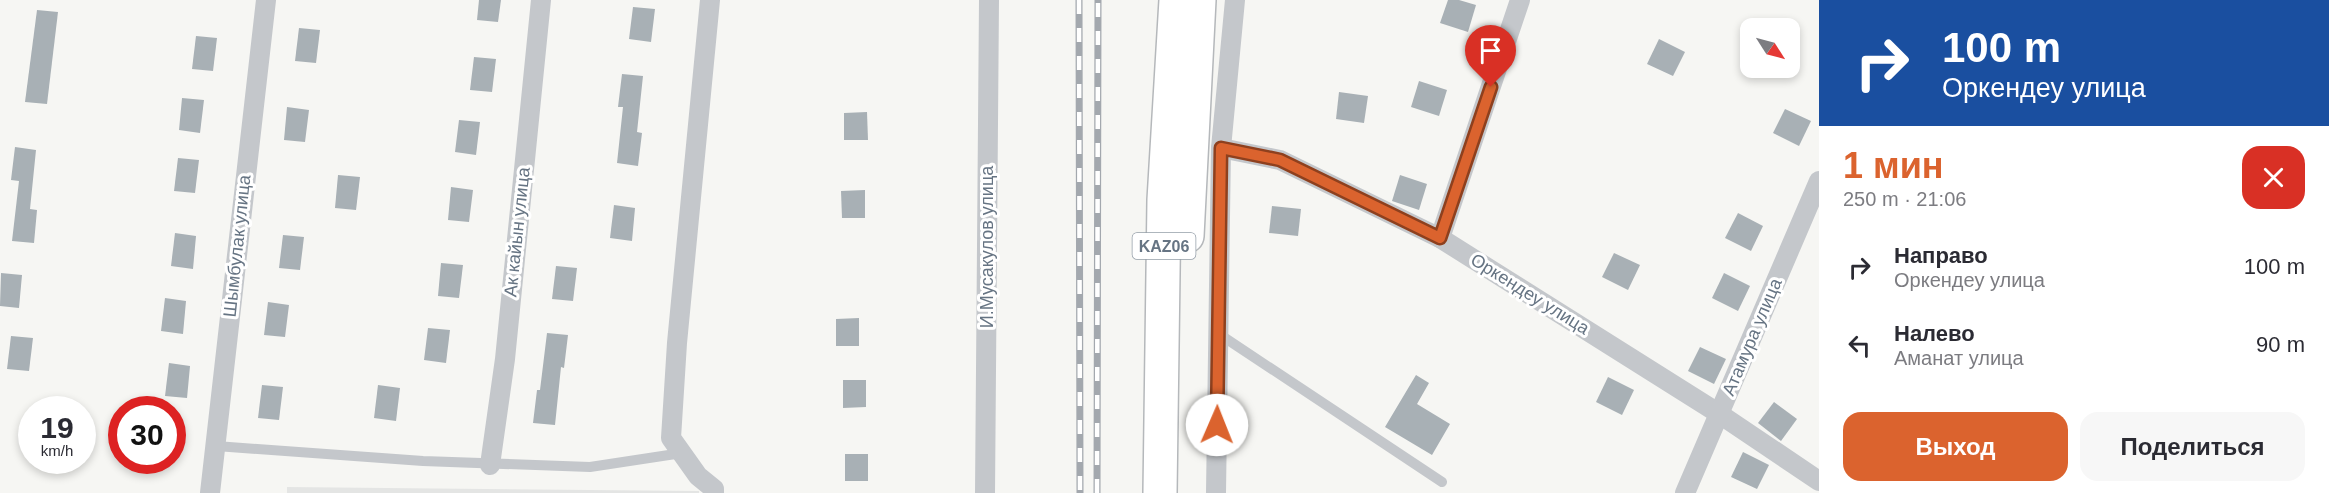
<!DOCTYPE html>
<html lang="ru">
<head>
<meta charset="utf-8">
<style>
  body { margin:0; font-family:Helvetica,sans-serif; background:#f7f7f7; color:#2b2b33; height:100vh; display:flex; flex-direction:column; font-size:22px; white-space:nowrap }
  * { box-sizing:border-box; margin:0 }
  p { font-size:20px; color:#7c7c81 }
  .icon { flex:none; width:33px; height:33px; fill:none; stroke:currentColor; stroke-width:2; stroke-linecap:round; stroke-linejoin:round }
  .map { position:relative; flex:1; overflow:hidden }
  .sheet { display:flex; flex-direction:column; background:#fff; width:510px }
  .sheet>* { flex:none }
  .banner { background:#1a4fa0; color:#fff; overflow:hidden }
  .needle { width:39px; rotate:126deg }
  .fabs { position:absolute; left:1740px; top:18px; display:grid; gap:12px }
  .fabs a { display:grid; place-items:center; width:60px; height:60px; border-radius:12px; background:#fff; box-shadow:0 3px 9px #0003; font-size:30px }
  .speed { position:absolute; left:18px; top:396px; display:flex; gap:12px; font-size:30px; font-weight:700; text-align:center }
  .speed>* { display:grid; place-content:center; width:78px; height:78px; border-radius:50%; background:#fff; box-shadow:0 3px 9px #0003; line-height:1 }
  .speed small { font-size:15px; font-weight:400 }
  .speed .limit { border:9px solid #d22; background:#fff; color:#111 }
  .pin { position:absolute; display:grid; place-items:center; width:51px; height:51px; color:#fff; margin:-62px -26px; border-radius:50% 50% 50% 0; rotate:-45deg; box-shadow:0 0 6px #0007 }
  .pin .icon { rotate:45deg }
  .me { position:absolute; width:66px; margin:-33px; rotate:1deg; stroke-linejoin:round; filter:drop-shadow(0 0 4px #0008) }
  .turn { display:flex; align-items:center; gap:21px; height:126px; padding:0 24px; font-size:27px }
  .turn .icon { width:78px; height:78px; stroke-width:2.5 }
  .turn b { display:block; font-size:42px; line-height:51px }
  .round { display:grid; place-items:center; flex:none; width:63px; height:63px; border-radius:18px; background:#f7f7f7 }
  .overview { display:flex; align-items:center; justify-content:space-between; height:102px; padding:0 24px }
  h1 { font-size:36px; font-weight:800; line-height:45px; color:#db632e }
  .button { display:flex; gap:12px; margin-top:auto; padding:12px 24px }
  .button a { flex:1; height:69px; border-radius:18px; background:#db632e; color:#fff; font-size:24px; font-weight:800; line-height:69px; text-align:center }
  .button a+a { background:#f7f7f7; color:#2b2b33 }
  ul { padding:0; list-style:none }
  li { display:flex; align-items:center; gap:18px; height:78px; padding:0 24px }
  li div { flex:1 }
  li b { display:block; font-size:22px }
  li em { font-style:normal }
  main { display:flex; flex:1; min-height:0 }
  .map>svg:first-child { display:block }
  .built { fill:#e4e5e4 }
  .building { fill:#a8b0b5 }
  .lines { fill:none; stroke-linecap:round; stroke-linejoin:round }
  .highway-casing { stroke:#b5b8bb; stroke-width:36 }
  .lane { stroke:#c4c7cb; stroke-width:10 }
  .street { stroke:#c4c7cb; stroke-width:20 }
  .highway { stroke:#fff; stroke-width:33 }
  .rail-casing { stroke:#a3a8ae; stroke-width:7 }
  .rail { stroke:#fff; stroke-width:4.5; stroke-dasharray:14; stroke-linecap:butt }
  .route-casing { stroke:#8e401e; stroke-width:15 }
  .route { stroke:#db632e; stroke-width:10 }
  .labels { text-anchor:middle; stroke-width:6; stroke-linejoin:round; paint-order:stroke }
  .shield { fill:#fff; stroke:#949ea8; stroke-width:1.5 }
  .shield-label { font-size:16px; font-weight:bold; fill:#667483 }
  .street-label { font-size:18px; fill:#667483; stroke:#fff }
</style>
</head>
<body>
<main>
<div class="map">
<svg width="1819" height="493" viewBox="0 0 1819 493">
  <rect width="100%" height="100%" fill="#f6f6f3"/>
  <polygon class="built" points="287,487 699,491 699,493 287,493"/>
  <g class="building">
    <polygon points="479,0 501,0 498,22 477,20"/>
    <polygon points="1448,0 1459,0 1476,5 1468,32 1440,23"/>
    <polygon points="633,7 655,9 651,42 629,39"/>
    <polygon points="37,10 58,12 47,104 25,102"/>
    <polygon points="299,28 320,30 316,63 295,61"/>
    <polygon points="196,36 217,38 213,71 192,69"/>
    <polygon points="1659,39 1685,52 1673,76 1647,64"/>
    <polygon points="474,57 496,59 492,92 470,90"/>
    <polygon points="622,74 643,76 637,132 642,133 638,166 617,163 623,107 618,107"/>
    <polygon points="1419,81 1447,90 1439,116 1411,107"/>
    <polygon points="1339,92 1368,96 1364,123 1336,119"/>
    <polygon points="182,98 204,100 200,133 179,130"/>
    <polygon points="287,107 309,110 305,142 284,140"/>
    <polygon points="1785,109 1811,121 1799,146 1773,133"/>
    <polygon points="867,112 868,140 844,140 844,113"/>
    <polygon points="459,120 480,122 476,155 455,152"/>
    <polygon points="15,147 36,150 30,209 37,210 34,243 12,241 19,181 11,180"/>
    <polygon points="178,158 199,160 195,193 174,191"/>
    <polygon points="338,175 360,177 356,210 335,208"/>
    <polygon points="1400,175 1427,184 1419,210 1392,201"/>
    <polygon points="451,187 473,190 469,222 448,220"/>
    <polygon points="865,190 865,218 842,218 841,191"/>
    <polygon points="614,205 635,208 632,241 610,238"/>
    <polygon points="1272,206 1301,209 1298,236 1269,233"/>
    <polygon points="1738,213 1763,226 1751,251 1725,238"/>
    <polygon points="175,233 196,236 193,269 171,266"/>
    <polygon points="283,235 304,237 300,270 279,268"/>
    <polygon points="1614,253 1640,265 1628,290 1602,277"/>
    <polygon points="441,263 463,265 459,298 438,296"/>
    <polygon points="556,266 577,268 573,301 552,299"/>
    <polygon points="1,273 22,275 19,308 0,306"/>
    <polygon points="1724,273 1750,286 1738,311 1712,298"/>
    <polygon points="165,298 186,301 183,334 161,331"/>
    <polygon points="268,302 289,305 285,337 264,335"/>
    <polygon points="859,318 859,346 836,346 836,319"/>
    <polygon points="428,328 450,330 446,363 424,360"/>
    <polygon points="547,333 568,335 564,368 561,367 555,425 533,423 537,390 540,390"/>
    <polygon points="11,336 33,338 29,371 7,369"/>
    <polygon points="1700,347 1726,359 1714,384 1688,371"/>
    <polygon points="169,363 190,366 187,398 165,396"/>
    <polygon points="1416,375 1429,383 1417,404 1450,424 1432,455 1385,427"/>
    <polygon points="1608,377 1634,390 1622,415 1596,402"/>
    <polygon points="843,380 866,380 866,407 843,408"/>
    <polygon points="262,385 283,387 279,420 258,418"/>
    <polygon points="378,385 400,388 396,421 374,418"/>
    <polygon points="1774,402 1797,419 1781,441 1758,423"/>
    <polygon points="1743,452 1769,465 1757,489 1731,477"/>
    <rect x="845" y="454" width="23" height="27"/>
  </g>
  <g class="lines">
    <defs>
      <g id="highway">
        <polyline points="1187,236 1199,0"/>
        <polyline points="1160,493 1164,200 1176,0"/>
      </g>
    </defs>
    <use href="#highway" class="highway-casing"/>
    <g class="lane">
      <polyline points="1219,334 1442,482"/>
      <polyline points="216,446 423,461 590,467 682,453"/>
    </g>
    <g class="street">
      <polyline points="710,0 677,343 671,438 698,476 714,489 714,493"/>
      <polyline points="1221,148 1280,160 1440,238 1718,413 1819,481"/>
      <polyline points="1440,238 1520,0"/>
      <polyline points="490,465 505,359 541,0"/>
      <polyline points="210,493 266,0"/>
      <polyline points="985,493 989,0"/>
      <polyline points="1216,493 1221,148 1235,0"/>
      <polyline points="1685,493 1819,181"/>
    </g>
    <use href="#highway" class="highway"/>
    <defs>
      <g id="rail">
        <polyline points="1079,0 1080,493"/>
        <polyline points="1097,493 1098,0"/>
      </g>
    </defs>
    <use href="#rail" class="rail-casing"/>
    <use href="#rail" class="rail"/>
  </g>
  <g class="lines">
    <defs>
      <polyline id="route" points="1217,425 1221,148 1280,160 1440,238 1491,87"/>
    </defs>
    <use href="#route" class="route-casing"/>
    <use href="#route" class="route"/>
  </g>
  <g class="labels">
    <rect class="shield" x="1132.5" y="233" width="63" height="26" rx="4.5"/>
    <g class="shield-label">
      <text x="1164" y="252">KАZ06</text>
    </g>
    <g class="street-label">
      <text transform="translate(517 232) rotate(-84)" y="6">Ак кайын улица</text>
      <text transform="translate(237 246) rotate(-84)" y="6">Шымбулак улица</text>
      <text transform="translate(987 247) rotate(-90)" y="6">И.Мусакулов улица</text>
      <text transform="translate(1530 294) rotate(32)" y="6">Оркендеу улица</text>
      <text transform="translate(1752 337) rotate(-67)" y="6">Атамура улица</text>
    </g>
  </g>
</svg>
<div class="fabs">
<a><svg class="needle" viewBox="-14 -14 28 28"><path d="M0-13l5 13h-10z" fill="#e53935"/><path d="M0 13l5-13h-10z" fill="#7c7c81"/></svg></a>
</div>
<div class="speed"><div>19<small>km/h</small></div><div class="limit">30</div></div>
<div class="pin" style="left:1491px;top:87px;background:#d93025"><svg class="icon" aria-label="arrive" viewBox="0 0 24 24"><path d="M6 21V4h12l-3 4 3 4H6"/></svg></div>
<svg class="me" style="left:1217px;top:425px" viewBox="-20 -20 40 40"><circle r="19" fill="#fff"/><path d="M0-13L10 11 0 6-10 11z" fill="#db632e"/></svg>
</div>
<section class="sheet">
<div class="banner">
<div class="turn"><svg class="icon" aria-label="right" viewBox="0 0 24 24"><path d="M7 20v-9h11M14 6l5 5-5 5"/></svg><div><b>100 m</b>Оркендеу улица</div></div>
</div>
<div class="overview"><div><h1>1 мин</h1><p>250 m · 21:06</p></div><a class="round" style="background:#d93025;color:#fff"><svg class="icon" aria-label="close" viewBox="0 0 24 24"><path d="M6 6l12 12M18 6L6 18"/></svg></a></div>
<ul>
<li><svg class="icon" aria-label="right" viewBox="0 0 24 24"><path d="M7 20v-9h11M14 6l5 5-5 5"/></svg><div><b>Направо</b><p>Оркендеу улица</p></div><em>100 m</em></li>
<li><svg class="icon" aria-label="left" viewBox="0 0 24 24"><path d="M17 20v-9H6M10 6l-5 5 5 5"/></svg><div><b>Налево</b><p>Аманат улица</p></div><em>90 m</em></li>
</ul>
<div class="button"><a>Выход</a><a>Поделиться</a></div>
</section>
</main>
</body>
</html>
